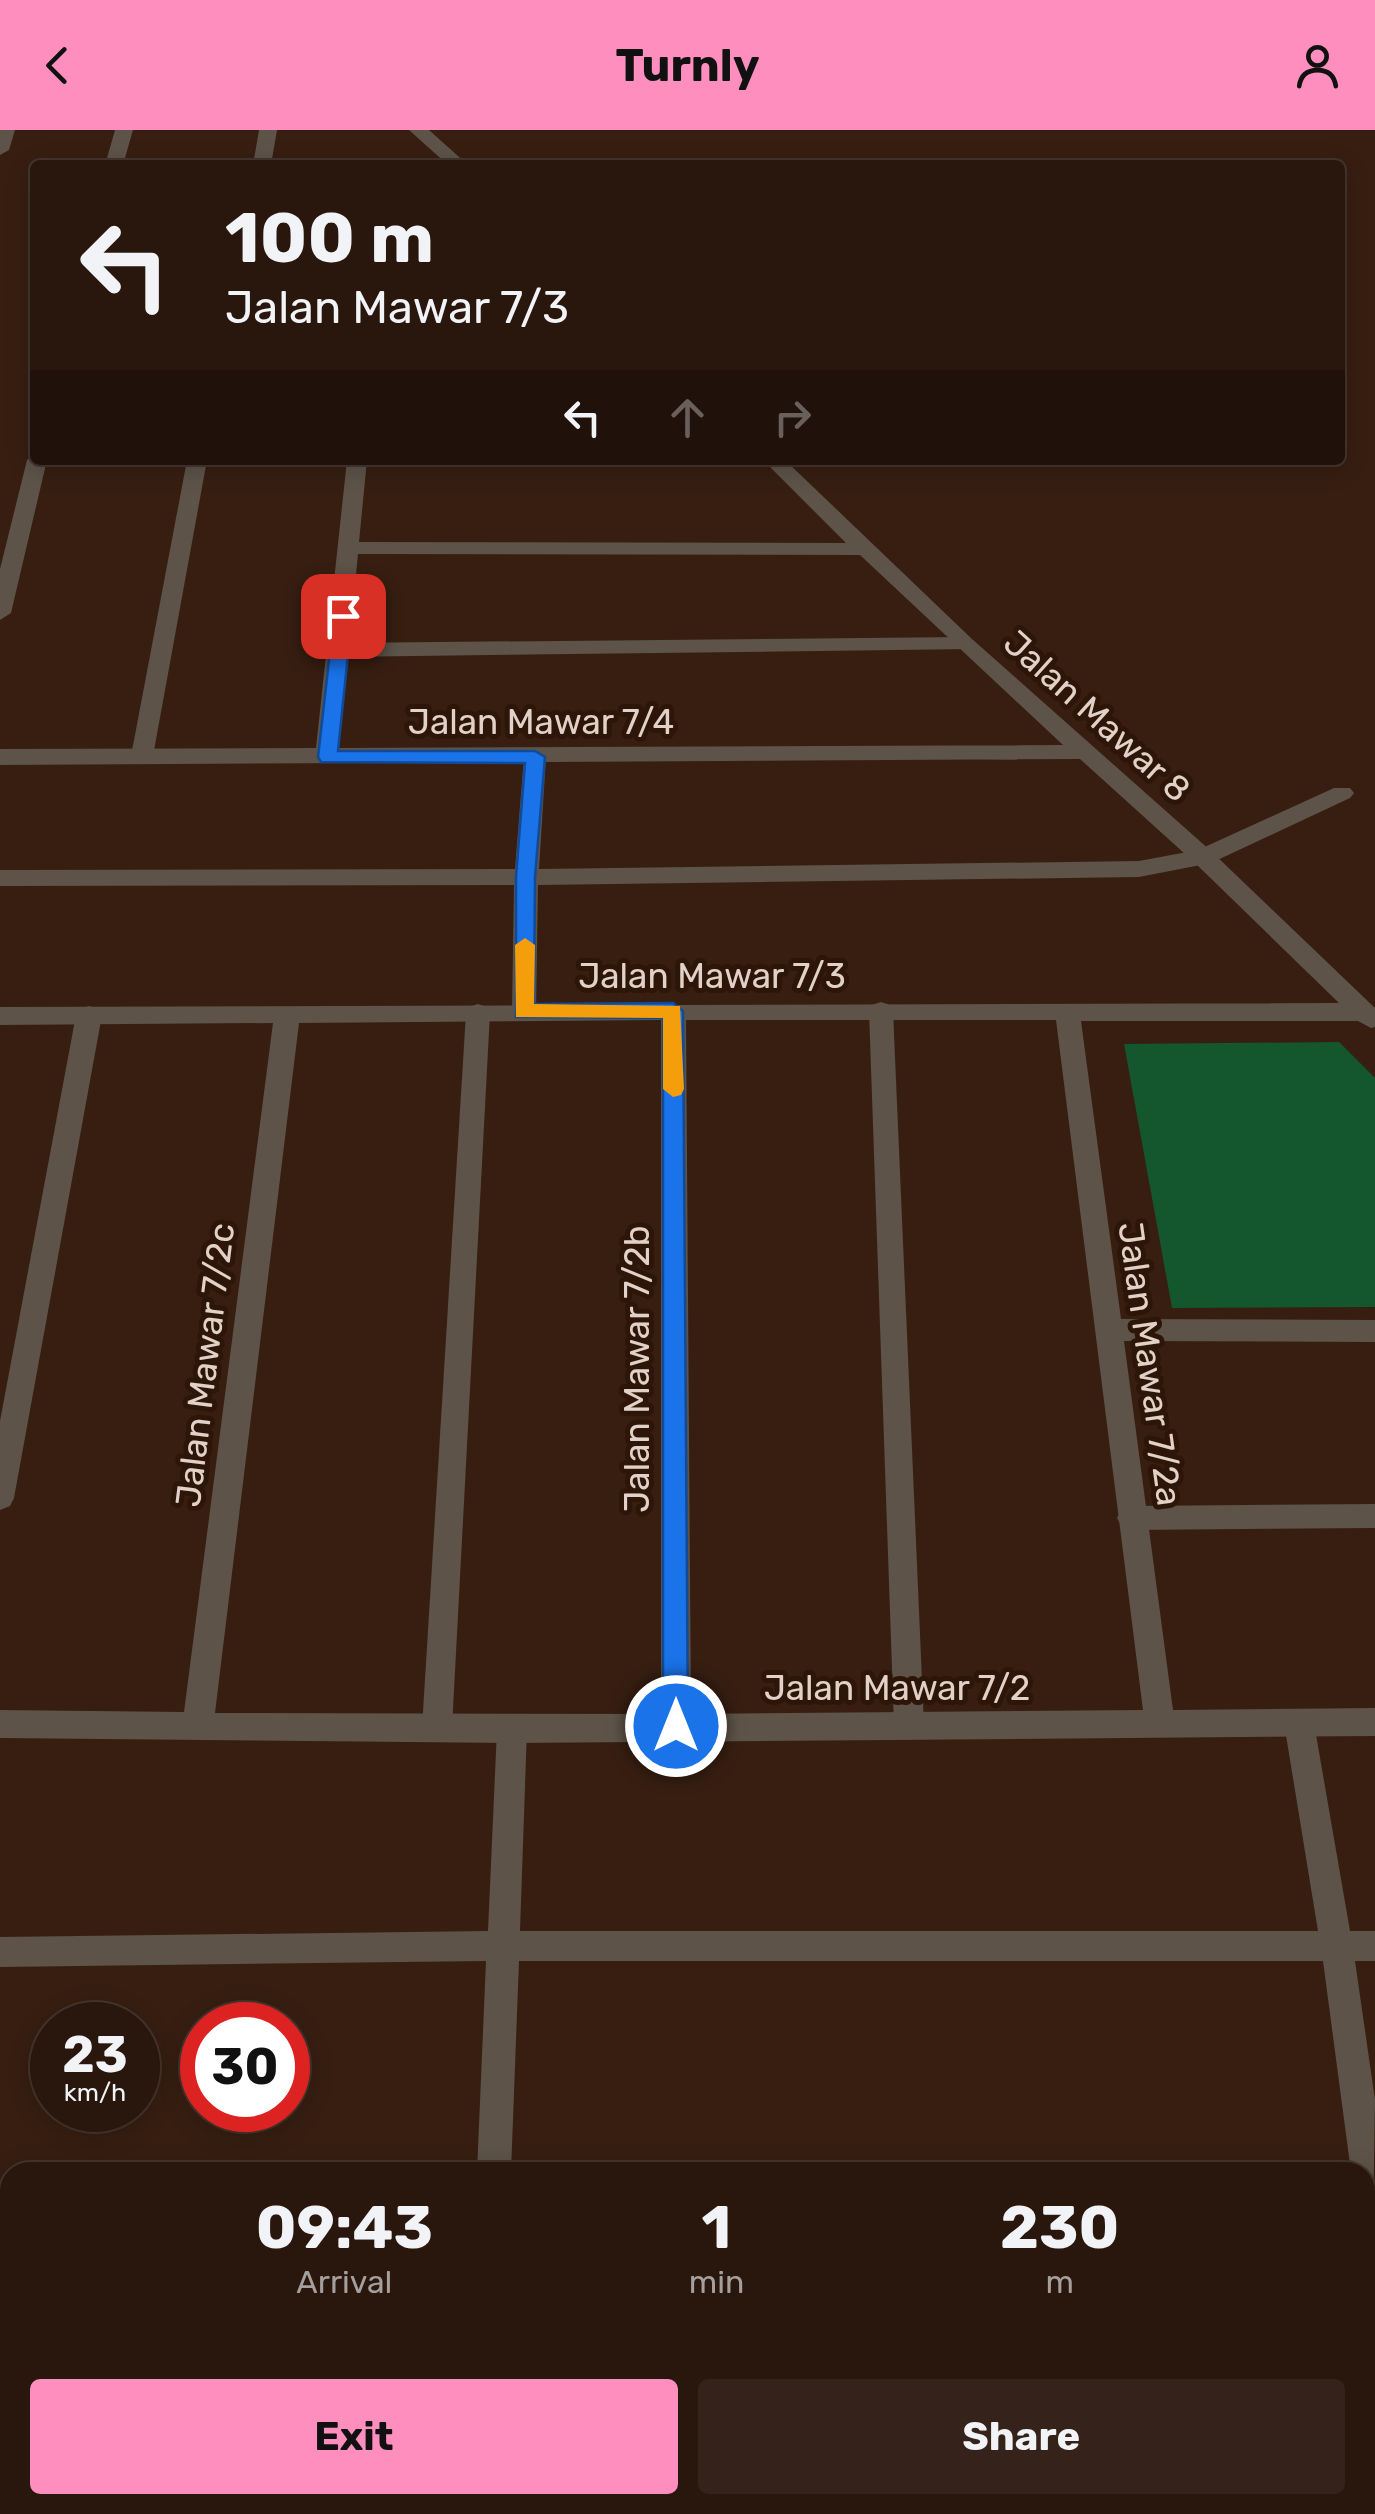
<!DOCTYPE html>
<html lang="en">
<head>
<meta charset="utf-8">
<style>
  body { margin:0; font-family:Rubik,sans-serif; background:#35231b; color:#f1f3f6; height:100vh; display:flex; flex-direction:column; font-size:38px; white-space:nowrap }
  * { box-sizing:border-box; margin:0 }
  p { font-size:32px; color:#a59f9d }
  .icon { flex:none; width:55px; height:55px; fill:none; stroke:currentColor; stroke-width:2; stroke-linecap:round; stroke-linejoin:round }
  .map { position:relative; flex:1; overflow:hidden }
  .side { position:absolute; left:0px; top:2032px; width:1375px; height:352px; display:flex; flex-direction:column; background:#29160d; border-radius:30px 30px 0 0; box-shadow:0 5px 25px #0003,0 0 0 2px #45352e }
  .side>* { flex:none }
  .top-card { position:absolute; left:30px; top:30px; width:1315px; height:305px; border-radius:10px; box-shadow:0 5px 25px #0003,0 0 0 2px #45352e; background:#29160d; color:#f1f3f6; overflow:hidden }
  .speed { position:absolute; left:30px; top:1872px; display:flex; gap:20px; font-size:50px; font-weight:700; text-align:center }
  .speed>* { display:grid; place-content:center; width:130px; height:130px; border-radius:50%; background:#29160d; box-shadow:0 5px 25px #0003,0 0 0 2px #45352e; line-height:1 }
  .speed small { font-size:25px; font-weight:400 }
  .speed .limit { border:15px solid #d22; background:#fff; color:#111 }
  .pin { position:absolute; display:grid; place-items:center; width:85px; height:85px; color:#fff; margin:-42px; border-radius:20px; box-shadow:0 5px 15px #0006 }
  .me { position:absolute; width:110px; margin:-55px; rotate:0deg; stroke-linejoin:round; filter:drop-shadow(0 0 8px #0008) }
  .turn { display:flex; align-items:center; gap:35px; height:210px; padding:0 30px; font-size:45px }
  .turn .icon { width:130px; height:130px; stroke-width:2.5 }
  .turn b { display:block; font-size:70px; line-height:85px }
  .lanes { display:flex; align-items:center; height:95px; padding:0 30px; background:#0003; justify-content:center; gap:50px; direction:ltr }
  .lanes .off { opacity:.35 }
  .eta { display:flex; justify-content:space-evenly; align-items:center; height:170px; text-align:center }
  .eta b { font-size:60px; font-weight:700; line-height:70px }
  .action { display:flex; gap:20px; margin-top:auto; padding:20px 30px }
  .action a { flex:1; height:115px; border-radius:10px; background:#fd8ebe; color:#111; font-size:40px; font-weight:700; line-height:115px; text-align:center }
  .action a+a { background:#35231b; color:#f1f3f6 }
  header { display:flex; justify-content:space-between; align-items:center; height:130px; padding:0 30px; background:#fd8ebe; color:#111; font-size:45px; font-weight:700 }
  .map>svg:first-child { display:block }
  .green { fill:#14562e }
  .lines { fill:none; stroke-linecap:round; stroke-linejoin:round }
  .service { fill:#5d5349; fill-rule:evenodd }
  .minor { fill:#5d5349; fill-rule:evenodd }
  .route { fill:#1a73e8; stroke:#114b97; stroke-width:2.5 }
  .slow { fill:#f59e0b }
  .labels { text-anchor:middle; stroke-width:10; stroke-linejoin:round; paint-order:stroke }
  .street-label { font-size:35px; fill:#e2d1c8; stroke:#2d1507 }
</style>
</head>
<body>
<header><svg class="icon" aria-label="back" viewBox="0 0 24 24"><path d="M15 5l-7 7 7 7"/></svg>Turnly<svg class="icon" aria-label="person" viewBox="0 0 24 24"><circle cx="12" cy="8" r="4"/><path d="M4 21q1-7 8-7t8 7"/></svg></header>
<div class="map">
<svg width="1375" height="2384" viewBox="0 0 1375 2384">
  <rect width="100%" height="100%" fill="#371e11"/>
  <polygon class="green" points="1339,912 1375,948 1375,1177 1172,1178 1124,914"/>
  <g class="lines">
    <g class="service">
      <polygon points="259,0 277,0 271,35 253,35"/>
      <polygon points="187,330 207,330 153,626 142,634 131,626"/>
      <polygon points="964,507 975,514 972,519 339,527 328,520 339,513"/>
      <polygon points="535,619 546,627 539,739 1139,731 1198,720 1334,658 1350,658 1354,663 1350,668 1211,733 1139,747 538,755 536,881 533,887 515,887 512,881 514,755 0,756 0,740 515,739 524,627"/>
      <polygon points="881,872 890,875 893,881 924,1596 920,1606 909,1610 898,1606 894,1596 869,881 872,875"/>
      <polygon points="478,874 487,877 490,883 452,1598 448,1608 437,1612 426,1608 422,1598 466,883 469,877"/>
      <polygon points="89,876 98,879 102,885 14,1368 10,1376 0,1380 0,1291 76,885 80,879"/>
      <polygon points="1375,1374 1375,1398 1132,1400 1122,1397 1117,1388 1122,1379 1132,1376"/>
      <polygon points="1299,1579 1310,1583 1314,1593 1350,1801 1375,1801 1375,1831 1355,1831 1375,1970 1373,2095 1365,2092 1365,2042 1351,2042 1323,1831 519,1831 511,2042 477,2042 486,1831 0,1837 0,1807 488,1801 497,1599 501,1589 512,1585 523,1589 527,1599 520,1801 1318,1801 1284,1593 1288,1583"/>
    </g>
    <g class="minor">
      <polygon points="0,0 15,0 9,20 0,25"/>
      <polygon points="115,0 133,0 123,35 105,35"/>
      <polygon points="409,0 429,0 468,35 448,35"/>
      <polygon points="35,324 35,330 47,330 11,483 0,490 0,439 27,330"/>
      <path d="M 347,330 L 367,330 L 359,412 L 846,413 L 763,330 L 785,330 L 972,509 L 1211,721 L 1375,878 L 1375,897 L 1371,898 L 1358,891 L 1081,891 L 1121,1189 L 1375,1190 L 1375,1212 L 1124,1211 L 1173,1580 L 1375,1578 L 1375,1606 L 512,1613 L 0,1608 L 0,1580 L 184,1582 L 273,893 L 0,895 L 0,877 L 1339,873 L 1195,733 L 1080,629 L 0,635 L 0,619 L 316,618 ZM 358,424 L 860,425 L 1063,615 L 339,618 ZM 661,890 L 661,1584 L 215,1583 L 299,893 ZM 686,890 L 1056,890 L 1143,1580 L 691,1584 Z"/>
      <rect x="1365" y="2061" width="10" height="34"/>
      <rect x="0" y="2072" width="10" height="34"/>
    </g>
  </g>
  <polygon class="route" points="343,481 352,486 338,621 535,621 545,627 535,747 534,874 673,873 683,881 688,1596 685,1604 676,1607 667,1604 663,1596 663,888 516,887 516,747 525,633 321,632 318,627 334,486"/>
  <polygon class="slow" points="525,808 535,815 534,874 680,876 684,959 681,965 673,967 663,959 663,888 516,887 515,815"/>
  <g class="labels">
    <g class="street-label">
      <text transform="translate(1097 586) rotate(42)" y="12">Jalan Mawar 8</text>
      <text x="541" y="604">Jalan Mawar 7/4</text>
      <text x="712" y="858">Jalan Mawar 7/3</text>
      <text transform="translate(1150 1234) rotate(82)" y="12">Jalan Mawar 7/2a</text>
      <text transform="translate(205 1235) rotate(-83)" y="12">Jalan Mawar 7/2c</text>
      <text transform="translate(637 1239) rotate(-90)" y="12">Jalan Mawar 7/2b</text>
      <text x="897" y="1570">Jalan Mawar 7/2</text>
    </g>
  </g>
</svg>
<div class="speed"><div>23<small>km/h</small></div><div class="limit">30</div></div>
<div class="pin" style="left:343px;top:486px;background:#d93025"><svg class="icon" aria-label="arrive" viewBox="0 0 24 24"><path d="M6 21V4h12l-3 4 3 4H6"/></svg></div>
<svg class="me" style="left:676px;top:1596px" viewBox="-20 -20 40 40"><circle r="17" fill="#1a73e8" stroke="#fff" stroke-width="3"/><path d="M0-11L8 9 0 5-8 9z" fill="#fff"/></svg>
<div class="top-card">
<div class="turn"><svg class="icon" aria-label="left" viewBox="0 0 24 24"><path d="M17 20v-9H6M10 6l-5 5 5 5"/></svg><div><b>100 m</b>Jalan Mawar 7/3</div></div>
<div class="lanes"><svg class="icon" aria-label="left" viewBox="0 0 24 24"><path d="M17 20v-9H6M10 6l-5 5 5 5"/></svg><svg class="icon off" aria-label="ahead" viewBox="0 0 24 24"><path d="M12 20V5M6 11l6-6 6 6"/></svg><svg class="icon off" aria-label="right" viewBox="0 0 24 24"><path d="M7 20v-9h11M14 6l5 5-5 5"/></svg></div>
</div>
<section class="side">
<div class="eta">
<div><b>09:43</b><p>Arrival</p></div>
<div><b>1</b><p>min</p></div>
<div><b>230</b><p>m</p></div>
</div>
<div class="action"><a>Exit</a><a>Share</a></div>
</section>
</div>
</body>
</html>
